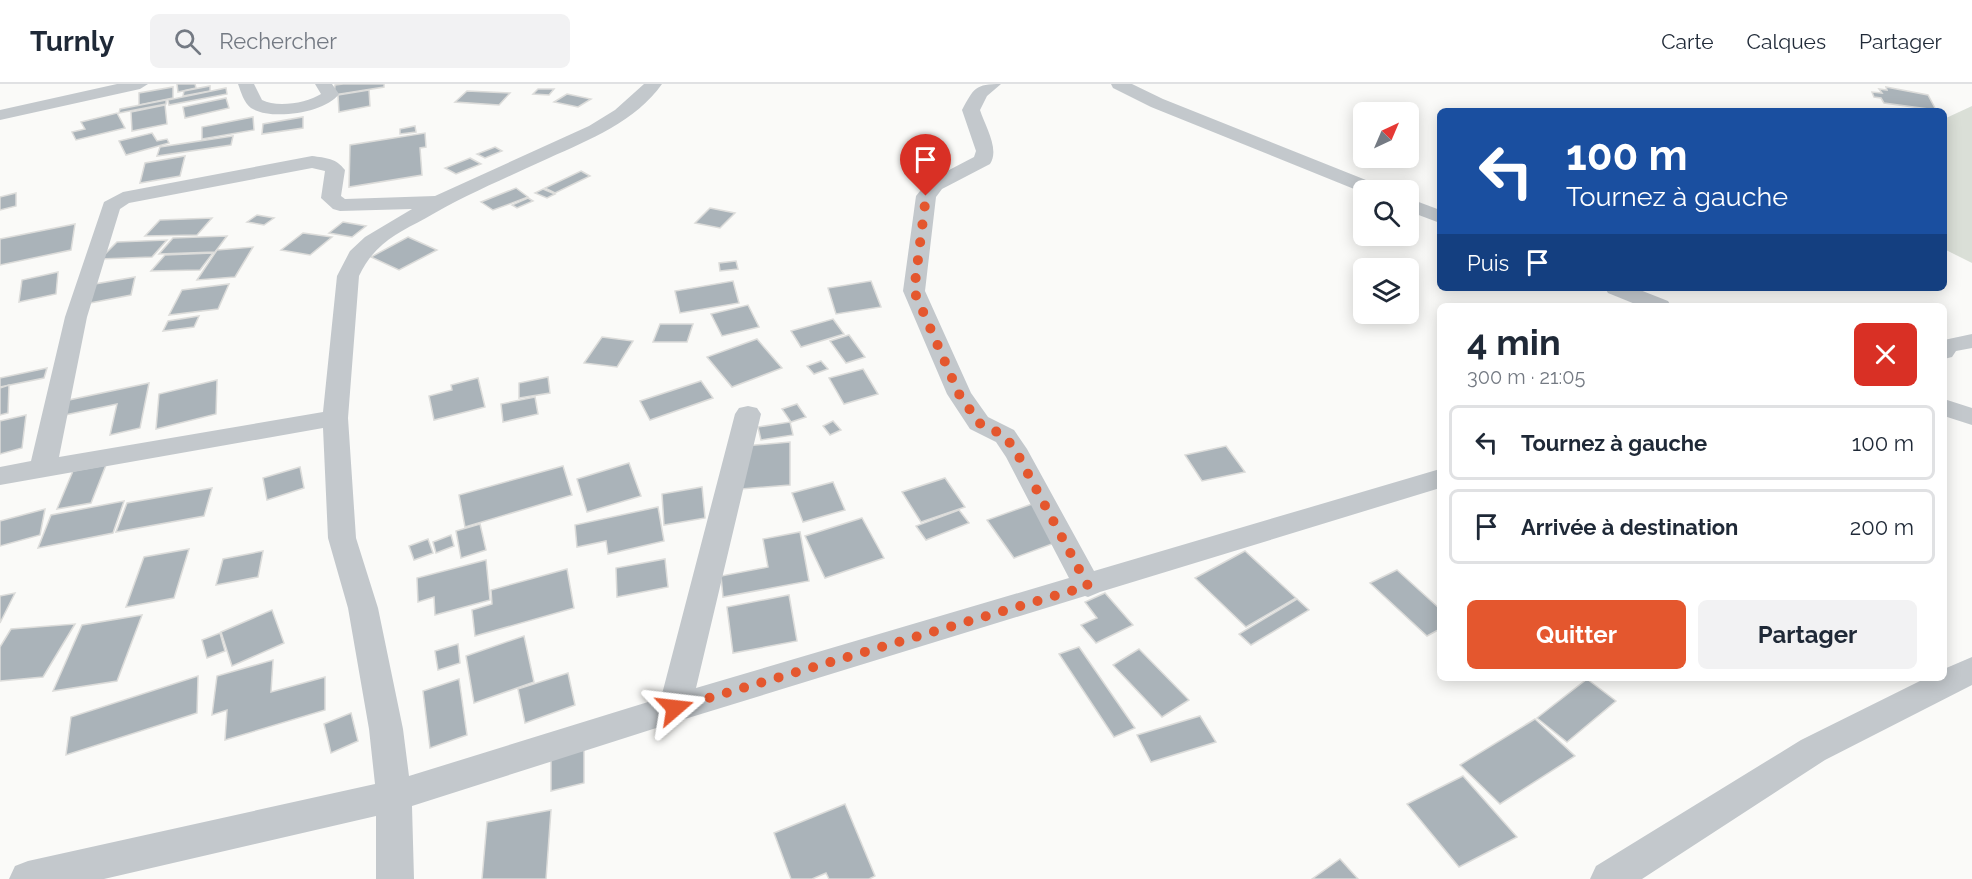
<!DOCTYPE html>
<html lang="fr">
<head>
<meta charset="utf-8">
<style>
  body { margin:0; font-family:Raleway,sans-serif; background:#f2f2f3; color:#1f2937; height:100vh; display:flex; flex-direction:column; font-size:22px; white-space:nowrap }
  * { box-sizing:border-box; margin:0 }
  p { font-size:20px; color:#747a83 }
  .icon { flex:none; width:33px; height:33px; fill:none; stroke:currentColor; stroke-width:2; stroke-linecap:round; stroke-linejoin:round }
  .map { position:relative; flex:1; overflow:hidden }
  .drawer { position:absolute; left:1437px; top:219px; width:510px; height:378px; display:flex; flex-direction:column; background:#fff; border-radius:9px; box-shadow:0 3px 15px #0003 }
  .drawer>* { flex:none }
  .guide { position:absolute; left:1437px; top:24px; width:510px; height:183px; border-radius:9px; box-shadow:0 3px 15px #0003; background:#1a4fa0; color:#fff; overflow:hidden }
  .needle { width:39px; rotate:44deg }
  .fabs { position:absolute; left:1353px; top:18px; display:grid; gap:12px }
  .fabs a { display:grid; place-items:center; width:66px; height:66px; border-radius:9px; background:#fff; box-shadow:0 3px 15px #0003; font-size:30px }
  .pin { position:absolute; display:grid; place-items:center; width:51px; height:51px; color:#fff; margin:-62px -26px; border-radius:50% 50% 50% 0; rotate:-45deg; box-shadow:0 0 6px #0007 }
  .pin .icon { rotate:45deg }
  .me { position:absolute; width:66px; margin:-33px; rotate:73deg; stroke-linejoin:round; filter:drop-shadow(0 0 4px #0008) }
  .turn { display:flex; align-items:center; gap:21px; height:126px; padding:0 30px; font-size:27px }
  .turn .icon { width:78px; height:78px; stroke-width:2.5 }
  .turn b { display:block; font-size:42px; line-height:51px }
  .then { display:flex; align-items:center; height:57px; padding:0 30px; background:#0003; gap:12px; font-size:22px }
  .round { display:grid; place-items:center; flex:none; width:63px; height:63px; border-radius:9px; background:#f2f2f3 }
  .headline { display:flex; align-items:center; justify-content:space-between; height:102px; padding:0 30px }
  h1 { font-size:36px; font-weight:700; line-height:45px }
  .button { display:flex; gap:12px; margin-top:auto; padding:12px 30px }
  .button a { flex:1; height:69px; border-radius:9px; background:#e4572e; color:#fff; font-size:24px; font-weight:700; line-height:69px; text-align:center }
  .button a+a { background:#f2f2f3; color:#1f2937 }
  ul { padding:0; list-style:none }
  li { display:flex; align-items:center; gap:18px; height:75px; margin:0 12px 9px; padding:0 18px; border:3px solid #e0e1e3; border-radius:9px }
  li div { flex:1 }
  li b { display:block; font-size:22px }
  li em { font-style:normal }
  header { display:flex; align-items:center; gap:36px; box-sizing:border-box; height:84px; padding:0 30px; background:#fff; border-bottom:2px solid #e0e1e3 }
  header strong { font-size:28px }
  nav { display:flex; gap:33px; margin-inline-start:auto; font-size:21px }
  .search { width:420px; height:54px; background:#f2f2f3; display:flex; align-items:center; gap:15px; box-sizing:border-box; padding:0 21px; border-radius:9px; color:#747a83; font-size:22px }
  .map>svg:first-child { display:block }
  .green { fill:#dadfd7 }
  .building { fill:#aab3b9; stroke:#dcdcda; stroke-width:1.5 }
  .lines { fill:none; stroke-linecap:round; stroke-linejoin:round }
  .minor { fill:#c3c8cc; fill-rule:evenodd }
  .route { stroke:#e4572e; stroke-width:10; stroke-dasharray:0 18 }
</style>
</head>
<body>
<header>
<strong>Turnly</strong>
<div class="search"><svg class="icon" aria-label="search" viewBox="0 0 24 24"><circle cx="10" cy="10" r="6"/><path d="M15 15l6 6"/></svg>Rechercher</div>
<nav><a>Carte</a><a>Calques</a><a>Partager</a></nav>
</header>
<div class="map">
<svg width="1972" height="795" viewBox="0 0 1972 795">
  <rect width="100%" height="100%" fill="#fafaf8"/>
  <polygon class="green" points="1972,22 1972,179 1944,165 1944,35"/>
  <g class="building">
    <polygon points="177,0 195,0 196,4 178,8"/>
    <polygon points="343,0 384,0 384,3 334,11 335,1"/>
    <polygon points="210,2 210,7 183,12 184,7"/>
    <polygon points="173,3 173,14 139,21 139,9"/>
    <polygon points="1886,3 1928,11 1936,26 1884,19 1881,14 1874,13 1872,8 1882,9 1879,5 1887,6"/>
    <polygon points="226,4 227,10 169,21 168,16"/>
    <polygon points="538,5 554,5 549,11 533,10"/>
    <polygon points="369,6 370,22 339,28 338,11"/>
    <polygon points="467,7 510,9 499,21 455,18"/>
    <polygon points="567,10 591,15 578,23 554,18"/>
    <polygon points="226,14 229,24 185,34 183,23"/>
    <polygon points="166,16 166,20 119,29 120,25"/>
    <polygon points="165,21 167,40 132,47 131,28"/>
    <polygon points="117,29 125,44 76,56 72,48 85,45 81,38"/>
    <polygon points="253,33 254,46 202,55 202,43"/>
    <polygon points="303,33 303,44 262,50 263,40"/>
    <polygon points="415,42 416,48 400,50 400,45"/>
    <polygon points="152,49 157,57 167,55 169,59 126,71 119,57"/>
    <polygon points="425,49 426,63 420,64 422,91 349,103 350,61"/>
    <polygon points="233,52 231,61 157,72 160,63"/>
    <polygon points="495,63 502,67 485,74 477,70"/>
    <polygon points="185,72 180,92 140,99 145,79"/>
    <polygon points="470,74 481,80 456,90 445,84"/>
    <polygon points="581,87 590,92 555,109 545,104"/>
    <polygon points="516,104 528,113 493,126 481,118"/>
    <polygon points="543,105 555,110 547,114 535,109"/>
    <polygon points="16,109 16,122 0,126 0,113"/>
    <polygon points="528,114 533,117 517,124 512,121"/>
    <polygon points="710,124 735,129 720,144 695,139"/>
    <polygon points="257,131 274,134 264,141 247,138"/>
    <polygon points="212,134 197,151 145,152 160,136"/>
    <polygon points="343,138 366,142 352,153 329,149"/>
    <polygon points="75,140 71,166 0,181 0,155"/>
    <polygon points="303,149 332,153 310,171 281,166"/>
    <polygon points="227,152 215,168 159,170 173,154"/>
    <polygon points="408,153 437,166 399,186 371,173"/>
    <polygon points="167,156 152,173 100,175 117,158"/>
    <polygon points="253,163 235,193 197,196 217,166"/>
    <polygon points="213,169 200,186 151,187 165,171"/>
    <polygon points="736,177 738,185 720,187 719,179"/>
    <polygon points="58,188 56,210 19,218 22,196"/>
    <polygon points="135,193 131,211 90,219 95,200"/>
    <polygon points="733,197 739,219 680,229 675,207"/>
    <polygon points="871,197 881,223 836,230 828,204"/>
    <polygon points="229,200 218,225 169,231 182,206"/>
    <polygon points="748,221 759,243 722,252 711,230"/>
    <polygon points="199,232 194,243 163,247 168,237"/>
    <polygon points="833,235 844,250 801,263 791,247"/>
    <polygon points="660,240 693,240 687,258 653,258"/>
    <polygon points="849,251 865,273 846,279 830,257"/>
    <polygon points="602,253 633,257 617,283 584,279"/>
    <polygon points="757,255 782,284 732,303 707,273"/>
    <polygon points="821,277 828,285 814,290 807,282"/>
    <polygon points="47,284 44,294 0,303 0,294"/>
    <polygon points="863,285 878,310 844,320 829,294"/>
    <polygon points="548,293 550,309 519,314 519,299"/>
    <polygon points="478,294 485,323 434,336 429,312 452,306 451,301"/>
    <polygon points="217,296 216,330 156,345 159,310"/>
    <polygon points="701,297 713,314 650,336 640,317"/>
    <polygon points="149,299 140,344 110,351 117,320 65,331 69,316"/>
    <polygon points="9,301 8,329 0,331 0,304"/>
    <polygon points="535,313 538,330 503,338 501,320"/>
    <polygon points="797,320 806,333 791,338 782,325"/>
    <polygon points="26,331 22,364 0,370 0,337"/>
    <polygon points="833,337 841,346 830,351 823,342"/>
    <polygon points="790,338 793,351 761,356 758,343"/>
    <polygon points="790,358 790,401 741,405 743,362"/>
    <polygon points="1226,362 1245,388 1202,397 1185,371"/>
    <polygon points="629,379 641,412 587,428 577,395"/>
    <polygon points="106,381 91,419 57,425 73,387"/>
    <polygon points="563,382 572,411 465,443 459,411"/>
    <polygon points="300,383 304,404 267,416 263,394"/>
    <polygon points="945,394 965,423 921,438 902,408"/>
    <polygon points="833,398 845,426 803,438 792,409"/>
    <polygon points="702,403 705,434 664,441 662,410"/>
    <polygon points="212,404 204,432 116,448 127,419"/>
    <polygon points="124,417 113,449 38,464 51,431"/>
    <polygon points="1032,420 1060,457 1014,474 987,436"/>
    <polygon points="658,423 664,457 608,470 606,457 577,463 575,441"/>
    <polygon points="45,425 40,451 0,462 0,437"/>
    <polygon points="959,426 969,439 926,456 916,442"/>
    <polygon points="862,434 884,474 825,494 805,452"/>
    <polygon points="480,440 486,466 461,474 456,447"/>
    <polygon points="800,448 809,497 723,513 721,492 768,483 763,455"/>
    <polygon points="451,451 454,462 436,469 433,458"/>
    <polygon points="428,455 433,469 414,476 409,462"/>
    <polygon points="189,465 174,514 126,523 144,473"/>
    <polygon points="263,467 258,493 216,501 223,475"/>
    <polygon points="1245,467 1296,514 1246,543 1195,494"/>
    <polygon points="665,475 668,503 617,513 616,484"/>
    <polygon points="486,476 490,516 435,531 434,513 418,518 417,494"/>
    <polygon points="567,485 574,524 475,552 472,526 492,520 491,506"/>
    <polygon points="1397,486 1440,525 1440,545 1427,552 1370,499"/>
    <polygon points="15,509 0,539 0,512"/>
    <polygon points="1105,509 1133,541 1096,559 1081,541 1097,534 1085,518"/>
    <polygon points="789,511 797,557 733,569 727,523"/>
    <polygon points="1297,515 1309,526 1251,561 1239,550"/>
    <polygon points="272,526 284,559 232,582 221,548"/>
    <polygon points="142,531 117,597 53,607 82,541"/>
    <polygon points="75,540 43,593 0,597 0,563 11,545"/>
    <polygon points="220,549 225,567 207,574 202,556"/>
    <polygon points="524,552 534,598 474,619 466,572"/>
    <polygon points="458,560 460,579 438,586 435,567"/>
    <polygon points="1079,563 1135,644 1114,653 1059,570"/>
    <polygon points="1139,565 1189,616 1162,633 1113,581"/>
    <polygon points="273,576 271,608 325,593 325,626 225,656 227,626 212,631 217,592"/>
    <polygon points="568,589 575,621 525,639 518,605"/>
    <polygon points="198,592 197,629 66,671 71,633"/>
    <polygon points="459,595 467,651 430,664 423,607"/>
    <polygon points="1587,595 1616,617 1567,658 1537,634"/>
    <polygon points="351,629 358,657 331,669 324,640"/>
    <polygon points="1200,632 1216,658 1151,678 1137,651"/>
    <polygon points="1535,635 1575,672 1500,720 1460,681"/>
    <polygon points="584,666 584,699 551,707 551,673"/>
    <polygon points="1463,692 1517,753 1459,783 1407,720"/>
    <polygon points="845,720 875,792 869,795 829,795 826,789 812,795 791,795 774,749"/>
    <polygon points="551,726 546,795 482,795 487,738"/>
    <polygon points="1340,775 1358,795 1312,795"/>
  </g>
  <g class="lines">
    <g class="minor">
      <polygon points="117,0 148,0 140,5 0,36 0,26"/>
      <path d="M 238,0 L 254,0 L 262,16 C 277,24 307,19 321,10 L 315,0 L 332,0 L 339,10 C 325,29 271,37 251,24 C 244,19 241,8 238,0 Z"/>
      <path d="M 644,0 L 662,0 C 636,37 589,56 549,74 C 508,93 465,111 426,134 C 396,150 374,160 359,192 L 348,334 L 356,454 L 378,524 L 403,645 L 409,692 L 661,614 L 735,330 L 739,324 L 748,322 L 757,324 L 761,330 L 696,604 L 1069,494 L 1006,373 L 996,358 L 970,345 L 947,310 L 903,207 L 916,112 L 928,97 L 974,73 L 976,67 L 962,26 C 974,4 975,0 1001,0 L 987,12 L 980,26 C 985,42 1000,65 990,80 L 942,105 L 936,113 L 925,207 L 971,309 L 988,333 L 1014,346 L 1027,365 L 1094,487 L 1440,385 L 1440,404 L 1100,508 L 1088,513 L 1085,512 L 675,638 L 412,722 L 414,795 L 376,795 L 376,732 L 104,795 L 9,795 L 15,782 L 28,777 L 375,700 L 369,645 L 348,524 L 328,454 L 323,344 L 0,401 L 0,383 L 31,377 L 65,233 L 104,118 L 123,108 L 312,72 C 326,74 336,74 345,86 L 341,112 L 345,115 L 435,112 L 589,42 L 615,26 ZM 312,84 L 325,87 L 321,114 L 333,125 L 340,127 L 412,125 L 365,153 L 350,167 L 337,192 L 323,328 L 59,373 L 87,233 L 120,125 L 129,119 Z"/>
      <polygon points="1111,0 1132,0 1163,15 1381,102 1384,106 1364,106 1364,109 1151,23 1113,4"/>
      <polygon points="1408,114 1440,126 1440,139 1408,127"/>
      <polygon points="1605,204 1635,204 1668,217 1671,222 1640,222 1608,209"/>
      <polygon points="1972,250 1972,264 1956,267 1952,273 1944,275 1944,256"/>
      <polygon points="1944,315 1972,324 1972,341 1944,332"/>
      <polygon points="1972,573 1972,601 1825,676 1642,795 1590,795 1596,782 1801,656 1926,594 1944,594 1944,585"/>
    </g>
  </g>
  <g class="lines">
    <polyline class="route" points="675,624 1088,502 1018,371 1005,352 979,339 959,310 914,207 926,112"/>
  </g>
</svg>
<div class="fabs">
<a><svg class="needle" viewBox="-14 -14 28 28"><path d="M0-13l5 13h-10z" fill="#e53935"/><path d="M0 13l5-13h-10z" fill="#747a83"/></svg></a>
<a><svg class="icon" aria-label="search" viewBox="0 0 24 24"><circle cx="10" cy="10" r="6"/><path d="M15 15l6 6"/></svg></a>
<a><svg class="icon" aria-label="layers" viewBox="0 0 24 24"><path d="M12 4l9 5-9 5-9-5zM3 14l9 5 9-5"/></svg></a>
</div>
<div class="pin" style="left:926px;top:112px;background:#d93025"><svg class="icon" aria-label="arrive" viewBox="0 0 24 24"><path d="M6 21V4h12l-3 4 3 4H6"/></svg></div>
<svg class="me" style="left:675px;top:624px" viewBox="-20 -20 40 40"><path d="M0-17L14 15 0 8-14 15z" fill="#e4572e" stroke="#fff" stroke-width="4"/></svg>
<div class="guide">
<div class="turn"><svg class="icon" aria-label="left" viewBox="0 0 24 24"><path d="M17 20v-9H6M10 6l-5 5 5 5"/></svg><div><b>100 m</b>Tournez à gauche</div></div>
<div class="then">Puis<svg class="icon" aria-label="arrive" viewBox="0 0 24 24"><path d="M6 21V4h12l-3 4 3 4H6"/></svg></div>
</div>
<section class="drawer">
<div class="headline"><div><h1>4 min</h1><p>300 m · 21:05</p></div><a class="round" style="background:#d93025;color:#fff"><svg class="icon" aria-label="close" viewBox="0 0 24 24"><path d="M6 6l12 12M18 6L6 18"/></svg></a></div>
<ul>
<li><svg class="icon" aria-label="left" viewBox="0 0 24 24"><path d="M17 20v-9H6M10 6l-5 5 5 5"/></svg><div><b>Tournez à gauche</b></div><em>100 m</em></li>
<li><svg class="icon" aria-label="arrive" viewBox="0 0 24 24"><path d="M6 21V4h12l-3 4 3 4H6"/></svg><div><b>Arrivée à destination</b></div><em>200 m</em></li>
</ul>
<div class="button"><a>Quitter</a><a>Partager</a></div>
</section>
</div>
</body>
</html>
